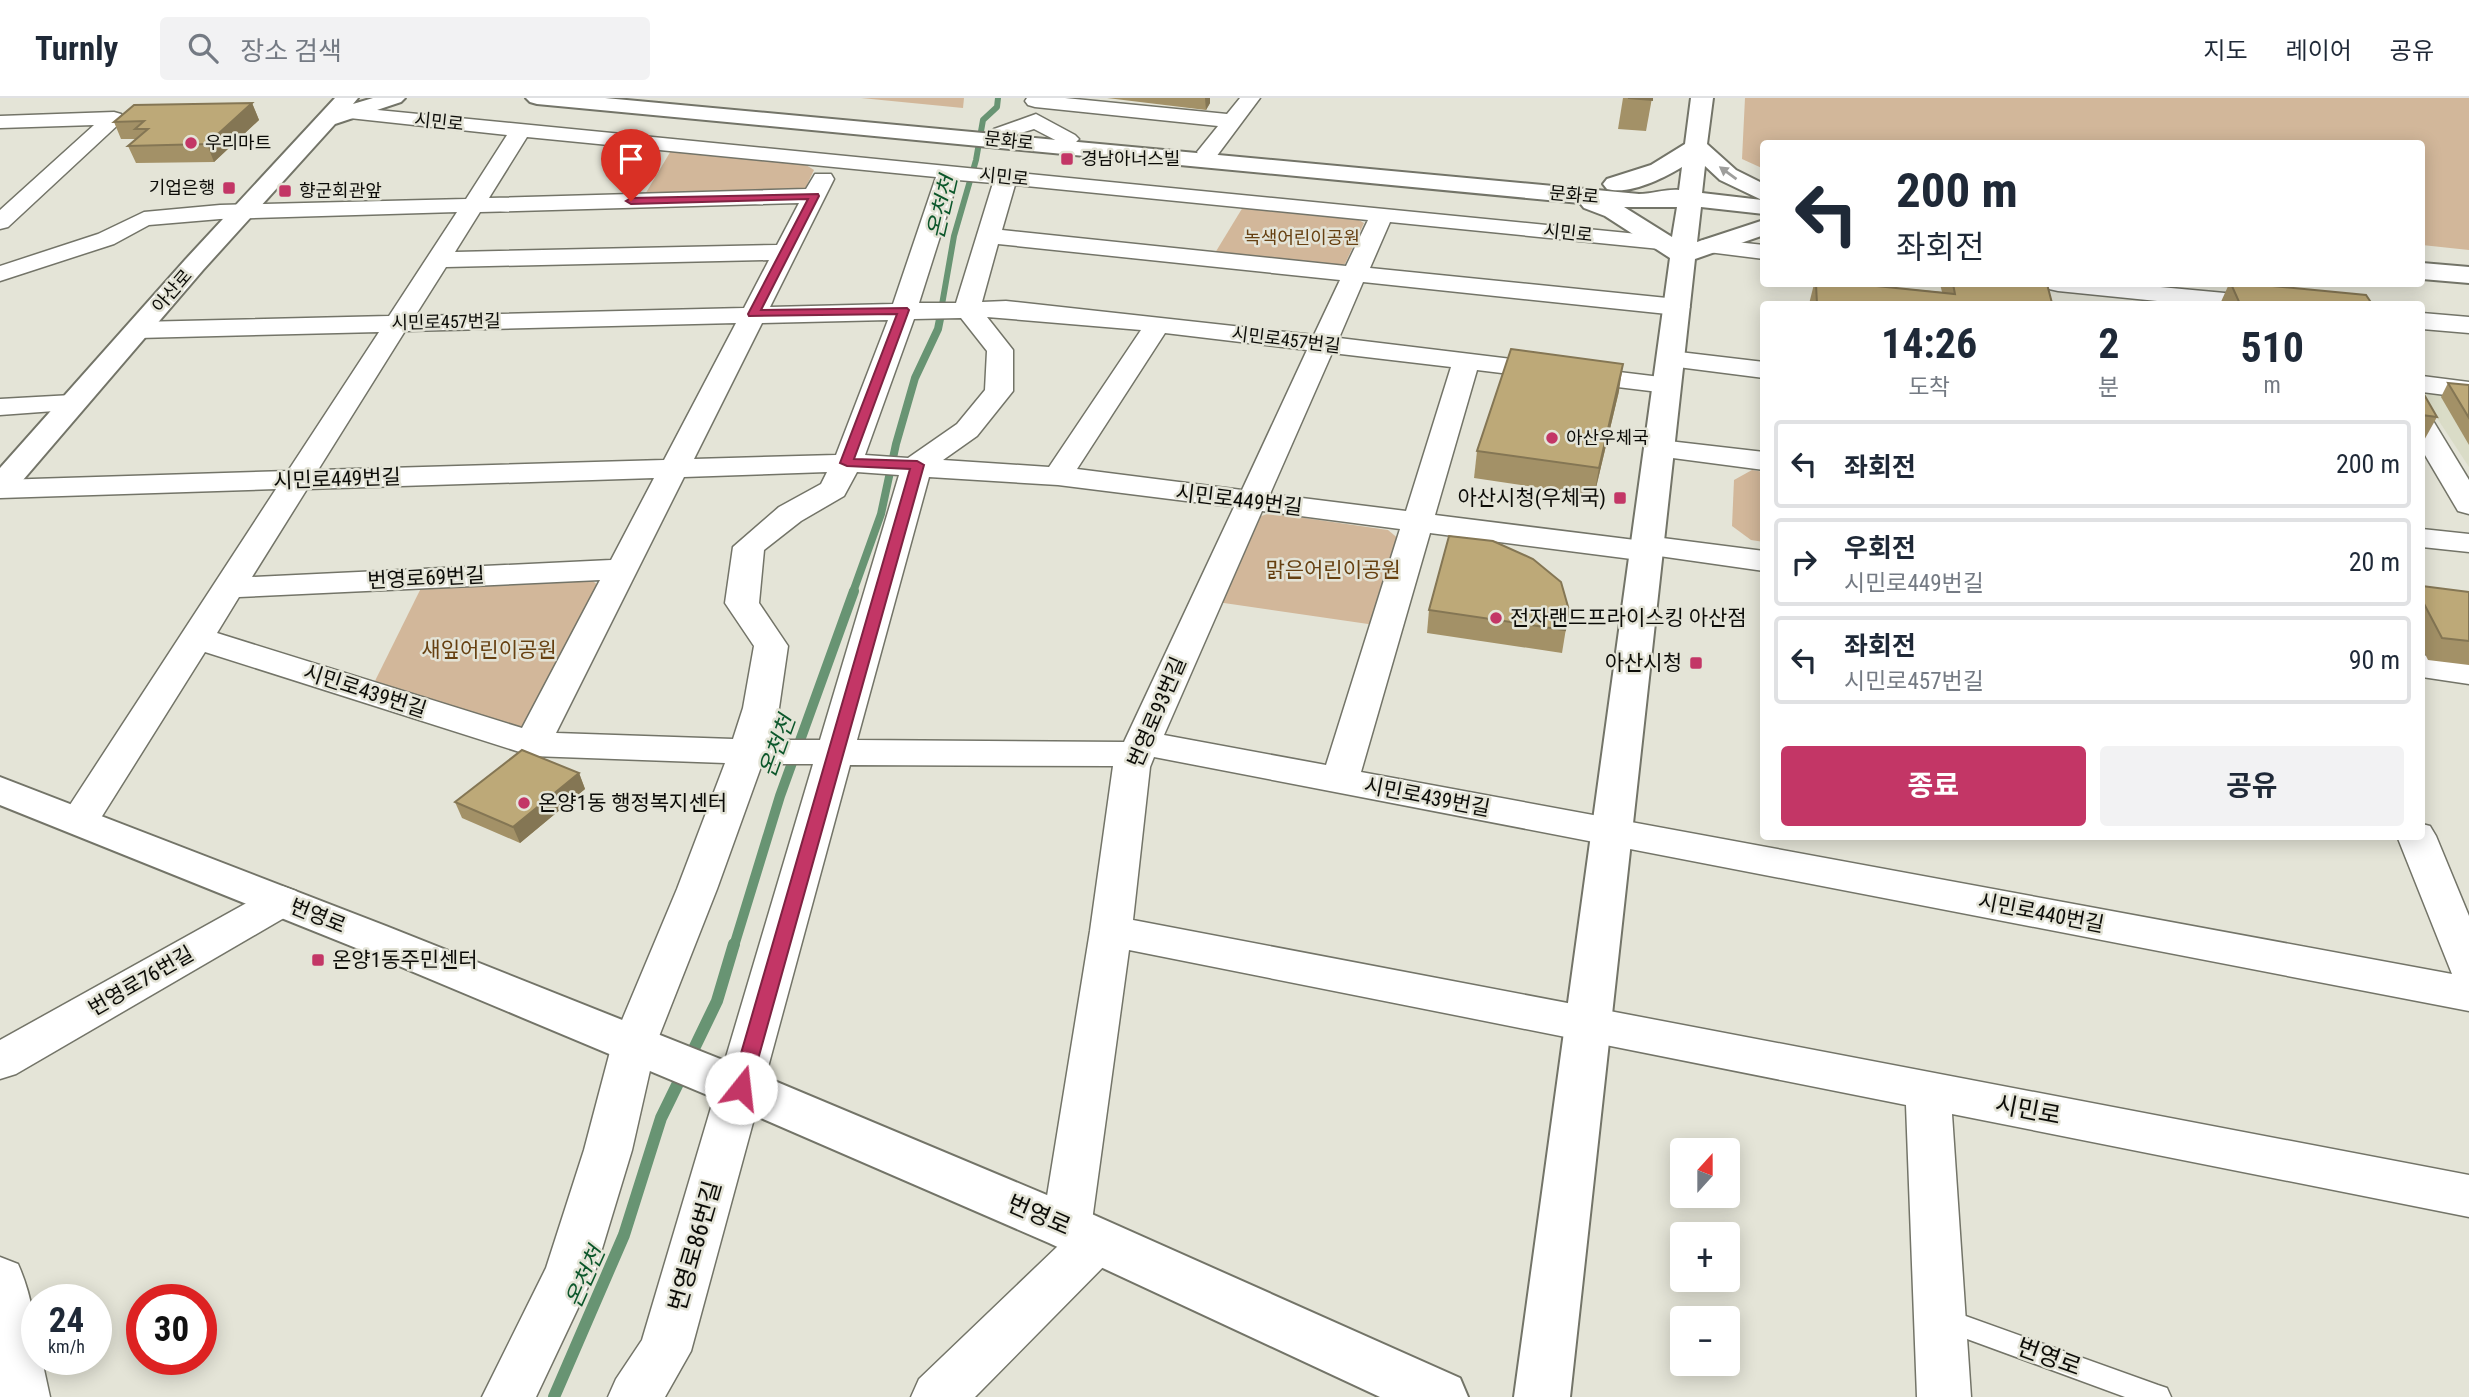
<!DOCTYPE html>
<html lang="ko">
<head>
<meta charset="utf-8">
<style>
  body { margin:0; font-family:"Roboto Condensed","Noto Sans KR",sans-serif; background:#f2f2f3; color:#1f2937; height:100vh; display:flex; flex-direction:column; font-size:26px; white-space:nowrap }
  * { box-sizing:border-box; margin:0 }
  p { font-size:23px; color:#747a83 }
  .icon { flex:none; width:38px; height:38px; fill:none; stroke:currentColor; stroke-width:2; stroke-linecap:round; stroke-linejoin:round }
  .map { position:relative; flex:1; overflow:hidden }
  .sheet { position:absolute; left:1760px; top:203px; width:665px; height:539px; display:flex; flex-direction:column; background:#fff; border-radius:7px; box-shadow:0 4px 18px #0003 }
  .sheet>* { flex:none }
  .guide { position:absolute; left:1760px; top:42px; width:665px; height:147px; border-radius:7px; box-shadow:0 4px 18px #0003; background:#fff; color:#1f2937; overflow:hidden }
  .needle { width:46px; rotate:21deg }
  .fabs { position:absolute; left:1670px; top:1040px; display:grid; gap:14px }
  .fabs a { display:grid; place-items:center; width:70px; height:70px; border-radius:7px; background:#fff; box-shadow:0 4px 18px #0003; font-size:35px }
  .speed { position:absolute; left:21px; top:1186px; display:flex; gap:14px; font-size:35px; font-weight:700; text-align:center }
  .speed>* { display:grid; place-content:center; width:91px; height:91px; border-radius:50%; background:#fff; box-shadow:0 4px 18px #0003; line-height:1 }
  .speed small { font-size:18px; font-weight:400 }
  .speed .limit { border:10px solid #d22; background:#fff; color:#111 }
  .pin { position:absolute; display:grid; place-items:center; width:60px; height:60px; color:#fff; margin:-72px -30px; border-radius:50% 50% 50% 0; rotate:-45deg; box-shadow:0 0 7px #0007 }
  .pin .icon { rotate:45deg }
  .me { position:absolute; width:77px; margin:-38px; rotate:16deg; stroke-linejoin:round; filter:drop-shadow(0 0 5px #0008) }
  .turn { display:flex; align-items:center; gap:24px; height:147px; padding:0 21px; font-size:32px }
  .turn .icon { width:91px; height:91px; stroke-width:2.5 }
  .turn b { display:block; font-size:49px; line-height:60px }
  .eta { display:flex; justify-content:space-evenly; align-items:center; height:119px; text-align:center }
  .eta b { font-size:42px; font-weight:700; line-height:49px }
  .primary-button { display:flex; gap:14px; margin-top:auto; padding:14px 21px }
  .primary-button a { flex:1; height:80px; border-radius:7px; background:#c33666; color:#fff; font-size:28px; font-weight:700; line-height:80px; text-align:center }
  .primary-button a+a { background:#f2f2f3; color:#1f2937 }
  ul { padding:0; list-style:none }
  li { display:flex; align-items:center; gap:21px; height:88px; margin:0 14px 10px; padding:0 7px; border:4px solid #e0e1e3; border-radius:7px }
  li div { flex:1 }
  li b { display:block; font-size:26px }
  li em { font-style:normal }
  header { display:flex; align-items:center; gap:42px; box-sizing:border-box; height:98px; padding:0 35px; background:#fff; border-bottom:2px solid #e0e1e3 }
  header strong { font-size:33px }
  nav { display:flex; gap:38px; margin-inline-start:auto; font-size:24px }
  .search { width:490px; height:63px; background:#f2f2f3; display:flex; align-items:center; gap:18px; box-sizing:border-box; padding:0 24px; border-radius:7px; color:#747a83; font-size:26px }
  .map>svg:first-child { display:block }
  .built { fill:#dadcc7 }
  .green { fill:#d2b79a }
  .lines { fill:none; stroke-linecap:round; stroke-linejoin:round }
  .stream-far3 { stroke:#689473; stroke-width:6 }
  .stream-far2 { stroke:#689473; stroke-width:8 }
  .stream-far1 { stroke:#689473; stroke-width:10 }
  .stream { stroke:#689473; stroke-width:12 }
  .lane-casing { stroke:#737468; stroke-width:3 }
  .street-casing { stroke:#737468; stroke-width:3 }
  .secondary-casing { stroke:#737468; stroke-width:4 }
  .lane { fill:#fff; fill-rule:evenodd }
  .street { fill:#fff; fill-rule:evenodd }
  .secondary { fill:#fff; fill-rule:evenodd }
  .wall { fill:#a39167 }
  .shaded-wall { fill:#847654 }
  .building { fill:#bda978; stroke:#847654; stroke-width:2 }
  .oneway { fill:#9e9e9c }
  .route { fill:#c33666; stroke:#7f2342; stroke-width:2 }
  .poi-dot { fill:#c33666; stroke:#e4e4d7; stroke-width:2.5 }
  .labels { text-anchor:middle; stroke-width:5; stroke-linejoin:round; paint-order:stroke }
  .far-street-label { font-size:18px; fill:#0c0c08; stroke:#e4e4d7 }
  .far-poi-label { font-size:18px; fill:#0c0c08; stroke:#e4e4d7; text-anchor:start }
  .far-park-label { font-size:18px; fill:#664011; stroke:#e4e4d7 }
  .street-label { font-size:21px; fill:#0c0c08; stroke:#e4e4d7 }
  .poi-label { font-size:21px; fill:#0c0c08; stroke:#e4e4d7; text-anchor:start }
  .park-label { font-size:21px; fill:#664011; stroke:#e4e4d7 }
  .water-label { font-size:23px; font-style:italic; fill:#0c572b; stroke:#e4e4d7 }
  .near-street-label { font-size:24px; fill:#0c0c08; stroke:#e4e4d7 }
</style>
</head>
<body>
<header>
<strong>Turnly</strong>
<div class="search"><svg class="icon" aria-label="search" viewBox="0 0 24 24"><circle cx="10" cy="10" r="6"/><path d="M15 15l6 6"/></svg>장소 검색</div>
<nav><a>지도</a><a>레이어</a><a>공유</a></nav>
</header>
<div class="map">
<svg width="2469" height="1299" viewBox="0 0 2469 1299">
  <rect width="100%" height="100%" fill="#e4e4d7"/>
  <polygon class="built" points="2427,292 2469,297 2469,369 2422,297"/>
  <g class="green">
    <polygon points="861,0 964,0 963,10"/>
    <polygon points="1745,0 2469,0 2469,152 2422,147 2422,46 1764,46 1764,71 1742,61"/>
    <polygon points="672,51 803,65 814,72 805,91 644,98"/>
    <polygon points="1243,109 1357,121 1364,125 1345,166 1337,169 1215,155"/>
    <polygon points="1752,372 1764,374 1764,444 1751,442 1732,428 1734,382"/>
    <polygon points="1270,415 1388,432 1400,442 1375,527 1217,504 1253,421"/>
    <polygon points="586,478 598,487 533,626 513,633 373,587 423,486"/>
  </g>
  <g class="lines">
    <polyline class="stream-far3" points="940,218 954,138 976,62 983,22 997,9 998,0"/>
    <polyline class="stream-far2" points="853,494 881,416 896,346 915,280 938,231 941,216"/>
    <polyline class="stream-far1" points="734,848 780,698 854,493"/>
    <g class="stream">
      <polyline points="689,961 717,903 734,846"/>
      <polyline points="554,1299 624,1137 661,1020 683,975"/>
    </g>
    <defs>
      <polygon id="lane" points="1946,1211 2158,1287 2167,1290 2171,1299 2125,1299 1937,1230 1934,1222 1937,1214"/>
      <g id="street">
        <polygon points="1027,0 1065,0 1227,16 1240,0 1260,0 1216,59 1200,59 1197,54 1218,28 1035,9 1028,7 1025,3"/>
        <path d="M 347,9 L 1668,139 L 1672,144 L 1668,149 L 1660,151 L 1390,124 L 1370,170 L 1677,201 L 1686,204 L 1690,209 L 1686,214 L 1677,217 L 1363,184 L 1339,240 L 1677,281 L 1681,287 L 1677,293 L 1667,295 L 1477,272 L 1435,417 L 1635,442 L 1647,438 L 1764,453 L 1764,473 L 1659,458 L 1647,463 L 1430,435 L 1361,674 L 2452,876 L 2397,738 L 2422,738 L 2422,726 L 2430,728 L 2436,738 L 2469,818 L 2469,913 L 1154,659 L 1150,669 L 1133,822 L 2469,1077 L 2469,1119 L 1952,1016 L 1971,1299 L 1917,1299 L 1906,1007 L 1129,852 L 1092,1123 L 1097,1121 L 1114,1128 L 1122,1143 L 1114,1158 L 975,1299 L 911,1299 L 919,1281 L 1059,1147 L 1050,1144 L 1042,1129 L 1090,833 L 1113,668 L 850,667 L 691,1253 L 665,1299 L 608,1299 L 616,1281 L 642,1242 L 813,666 L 762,666 L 717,791 L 656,946 L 632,1052 L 595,1174 L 536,1299 L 482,1299 L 546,1170 L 584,1052 L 612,946 L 677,791 L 725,665 L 532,658 L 205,554 L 94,731 L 80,735 L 66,731 L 61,722 L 66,713 L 276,391 L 0,400 L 0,382 L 288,373 L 379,234 L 138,240 L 129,238 L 125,232 L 129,226 L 138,224 L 389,218 L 457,114 L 220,121 L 149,127 L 114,146 L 0,183 L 0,168 L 98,136 L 144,114 L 220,107 L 466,101 L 507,37 L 340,19 L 337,15 L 340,11 ZM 527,39 L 936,79 L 893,206 L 770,209 L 834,81 L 831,76 L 815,76 L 806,91 L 489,100 ZM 958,82 L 993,85 L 956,205 L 919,205 ZM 1015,87 L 1368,122 L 1346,168 L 1002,132 ZM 799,105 L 777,147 L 455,154 L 480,114 ZM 998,146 L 1340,182 L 1314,237 L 1006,203 L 982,204 ZM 769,162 L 744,210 L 415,218 L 446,169 ZM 987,219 L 1141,232 L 1049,369 L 943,362 L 977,338 L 1013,293 L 1013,252 ZM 961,220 L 987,253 L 985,292 L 957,326 L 908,360 L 865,357 L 914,221 ZM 888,222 L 836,357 L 694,361 L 762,225 ZM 736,225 L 664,362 L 318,372 L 405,233 ZM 1165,235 L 1307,252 L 1242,392 L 1077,371 ZM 1332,255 L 1451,269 L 1406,413 L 1270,396 ZM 827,374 L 821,386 L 779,409 L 733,449 L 725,505 L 754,548 L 743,610 L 733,641 L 556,635 L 684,379 ZM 857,374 L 899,377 L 820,642 L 770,642 L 779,610 L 788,548 L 759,505 L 764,452 L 801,423 L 844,398 ZM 929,379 L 1058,387 L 1234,409 L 1124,644 L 857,642 ZM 654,380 L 611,462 L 252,479 L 307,391 ZM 1262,413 L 1400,431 L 1326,667 L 1164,637 ZM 600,482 L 522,630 L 217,535 L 239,499 Z"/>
        <polygon points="114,14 121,16 124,20 121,24 8,129 0,131 0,112 94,27 0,30 0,18"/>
        <polygon points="1036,16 1075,37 1079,41 1075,45 1061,45 1034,31 1001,41 994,39 991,35 994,31"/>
        <polygon points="1708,141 1764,147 1764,161 1700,153 1696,148 1700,143"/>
        <polygon points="2046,186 2128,186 2257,198 2266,201 2270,206 2187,206 2058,193 2049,191"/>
        <polygon points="2422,215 2469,219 2469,235 2422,231"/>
        <polygon points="1671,253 1764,264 1764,280 1662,267 1658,261 1662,255"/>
        <polygon points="2422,278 2469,284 2469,300 2422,294"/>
        <polygon points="72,297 82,299 86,305 82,311 0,317 0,301"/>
        <polygon points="2422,318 2432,321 2469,382 2469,416 2458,413 2422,352"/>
        <polygon points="1660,342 1764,354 1764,372 1650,357 1645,351 1650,345"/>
        <polygon points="2422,431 2469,436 2469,454 2422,449"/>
        <polygon points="2422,557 2469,564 2469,586 2422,579"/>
        <polygon points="282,788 296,793 302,803 296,813 16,976 0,981 0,942 268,793"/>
        <path d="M 0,1159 L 18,1166 C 31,1195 37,1229 37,1262 L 42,1262 L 50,1299 L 0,1299 Z"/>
      </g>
      <g id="secondary">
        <polygon points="335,0 358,0 353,6 373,0 405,0 401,4 335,26 203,172 11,396 0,398 0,370 185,162"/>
        <path d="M 526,0 L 605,0 L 1639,96 C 1654,96 1664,91 1679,92 L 1682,69 C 1662,81 1630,97 1607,91 L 1603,86 L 1607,81 L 1651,67 L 1685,46 L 1691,0 L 1713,0 L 1707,46 L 1736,72 L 1764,86 L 1764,116 L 1701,109 L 1697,144 L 1764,122 L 1764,137 L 1695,161 L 1570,1299 L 1514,1299 L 1670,160 L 1605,118 L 1584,110 L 1580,105 L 537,6 L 530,4 ZM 1705,68 L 1720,82 L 1762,102 L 1702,95 ZM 1624,109 L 1677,109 L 1672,139 Z"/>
        <polygon points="2422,165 2469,169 2469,185 2422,181"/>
        <polygon points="0,679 386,828 758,976 1085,1113 1460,1280 1468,1299 1380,1299 1049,1145 724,1004 356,850 0,707"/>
      </g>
    </defs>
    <use href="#lane" class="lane-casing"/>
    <use href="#street" class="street-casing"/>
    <use href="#secondary" class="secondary-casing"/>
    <use href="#lane" class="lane"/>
    <use href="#street" class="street"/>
    <use href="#secondary" class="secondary"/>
  </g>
  <g class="wall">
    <polygon points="1107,0 1210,0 1210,5 1206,12"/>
    <polygon points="1623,0 1652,0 1646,33 1618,31"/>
    <polygon points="252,5 259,22 214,64 136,65 128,48 136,41 121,41 114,24"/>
    <polygon points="1814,186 1857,186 1942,194 1940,186 2047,186 2052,205 2065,206 1809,206"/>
    <polygon points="2229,186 2251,186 2372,206 2220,206"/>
    <polygon points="2448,285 2469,287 2469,347 2441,299"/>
    <polygon points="1619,293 1594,398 1474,380 1477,353"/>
    <polygon points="2422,293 2437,319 2422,346"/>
    <polygon points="2422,488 2469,494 2469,567 2428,562 2422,550"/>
    <polygon points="1429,512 1569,512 1562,555 1427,535"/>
    <polygon points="579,675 585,691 520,745 462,720 455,704"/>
  </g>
  <g class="shaded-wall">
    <polygon points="1205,0 1210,0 1210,5 1206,12"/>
    <polygon points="252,5 259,22 214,64 207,46"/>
    <polygon points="1623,266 1619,293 1594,398 1599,370"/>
    <polygon points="579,675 585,691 520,745 513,729"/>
  </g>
  <g class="building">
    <polygon points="1628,0 1652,0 1652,2"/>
    <polygon points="252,5 207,46 128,48 148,31 135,31 144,23 114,24 134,7"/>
    <polygon points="1816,186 1857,186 1955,196 1953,186 2047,186 2052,205 2065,206 1817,206"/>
    <polygon points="2231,186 2251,186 2366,197 2372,206 2240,206"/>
    <polygon points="1511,251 1623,266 1599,370 1477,353"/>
    <polygon points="2448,285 2469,287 2469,320"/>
    <polygon points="2422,293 2437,319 2422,317"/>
    <polygon points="1449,438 1493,443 1533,461 1561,484 1569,512 1565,532 1429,512"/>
    <polygon points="2422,488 2469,494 2469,543 2442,540 2422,502"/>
    <polygon points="522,652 579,675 513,729 455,704"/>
  </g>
  <defs><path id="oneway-solid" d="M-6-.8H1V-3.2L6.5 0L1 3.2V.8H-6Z" transform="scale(1.75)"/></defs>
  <use class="oneway" href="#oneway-solid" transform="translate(1728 75) rotate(-144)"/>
  <polygon class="route" points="818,96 819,98 761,212 907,210 909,212 854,361 917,363 924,367 750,990 748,996 741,998 734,996 731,990 910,371 847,368 840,365 897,216 749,218 748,216 808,101 631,106 626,103 631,100"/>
  <g class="poi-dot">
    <circle cx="191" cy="45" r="7"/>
    <rect x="1060" y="54" width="14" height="14" rx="3.5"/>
    <rect x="222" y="83" width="14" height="14" rx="3.5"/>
    <rect x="278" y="86" width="14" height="14" rx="3.5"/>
    <circle cx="1552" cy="340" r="7"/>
    <rect x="1613" y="393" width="14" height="14" rx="3.5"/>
    <circle cx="1496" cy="520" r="7"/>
    <rect x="1689" y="558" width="14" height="14" rx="3.5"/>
    <circle cx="524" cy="705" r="7"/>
    <rect x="311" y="855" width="14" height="14" rx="3.5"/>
  </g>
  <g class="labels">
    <g class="far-street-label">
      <text transform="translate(439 24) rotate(6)" y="6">시민로</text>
      <text transform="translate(1009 43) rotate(6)" y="6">문화로</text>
      <text transform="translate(1004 79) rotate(6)" y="6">시민로</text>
      <text transform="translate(1574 97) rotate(5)" y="6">문화로</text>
      <text transform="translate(1568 135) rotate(6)" y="6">시민로</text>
      <text transform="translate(172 193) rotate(-49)" y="6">아산로</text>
      <text transform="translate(446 224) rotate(-1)" y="6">시민로457번길</text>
      <text transform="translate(1286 242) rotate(7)" y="6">시민로457번길</text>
    </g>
    <g class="far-poi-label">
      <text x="205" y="51">우리마트</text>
      <text x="1081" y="67">경남아너스빌</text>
      <text x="215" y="96" text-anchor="end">기업은행</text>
      <text x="299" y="99">향군회관앞</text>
      <text x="1566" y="346">아산우체국</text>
    </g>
    <g class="far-park-label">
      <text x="1302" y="146">녹색어린이공원</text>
    </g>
    <g class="street-label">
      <text transform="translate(337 381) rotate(-2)" y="7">시민로449번길</text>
      <text transform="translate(1239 402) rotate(7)" y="7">시민로449번길</text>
      <text transform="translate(426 480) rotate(-3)" y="7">번영로69번길</text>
      <text transform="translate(365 593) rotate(18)" y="7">시민로439번길</text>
      <text transform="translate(1157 614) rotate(-67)" y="7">번영로93번길</text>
      <text transform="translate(1427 699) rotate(11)" y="7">시민로439번길</text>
      <text transform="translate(2041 815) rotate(11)" y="7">시민로440번길</text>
      <text transform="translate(318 818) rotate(22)" y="7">번영로</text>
      <text transform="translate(141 883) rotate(-30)" y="7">번영로76번길</text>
    </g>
    <g class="poi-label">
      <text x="1606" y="407" text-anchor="end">아산시청(우체국)</text>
      <text x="1510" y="527">전자랜드프라이스킹 아산점</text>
      <text x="1682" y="572" text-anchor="end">아산시청</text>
      <text x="538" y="712">온양1동 행정복지센터</text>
      <text x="332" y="869">온양1동주민센터</text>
    </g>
    <g class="park-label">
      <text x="1333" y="479">맑은어린이공원</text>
      <text x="489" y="559">새잎어린이공원</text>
    </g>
    <g class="water-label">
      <text transform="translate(942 109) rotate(-77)" y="8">온천천</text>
      <text transform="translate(777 648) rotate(-70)" y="8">온천천</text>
      <text transform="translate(585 1179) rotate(-66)" y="8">온천천</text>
    </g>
    <g class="near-street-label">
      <text transform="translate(2028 1012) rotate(11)" y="8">시민로</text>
      <text transform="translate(1039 1117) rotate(23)" y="8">번영로</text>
      <text transform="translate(695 1148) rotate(-74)" y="8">번영로86번길</text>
      <text transform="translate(2049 1259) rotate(20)" y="8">번영로</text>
    </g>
  </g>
</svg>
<div class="fabs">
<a><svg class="needle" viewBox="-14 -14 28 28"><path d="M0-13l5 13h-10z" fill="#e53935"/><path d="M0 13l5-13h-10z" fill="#747a83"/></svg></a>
<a>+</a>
<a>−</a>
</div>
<div class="speed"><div>24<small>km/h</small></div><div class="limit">30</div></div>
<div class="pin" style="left:631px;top:103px;background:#d93025"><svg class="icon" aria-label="arrive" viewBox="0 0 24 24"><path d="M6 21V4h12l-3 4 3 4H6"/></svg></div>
<svg class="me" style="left:741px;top:990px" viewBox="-20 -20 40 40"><circle r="19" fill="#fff"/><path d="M0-13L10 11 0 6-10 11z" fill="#c33666"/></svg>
<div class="guide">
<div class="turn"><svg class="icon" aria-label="left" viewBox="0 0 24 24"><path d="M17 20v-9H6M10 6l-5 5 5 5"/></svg><div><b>200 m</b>좌회전</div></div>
</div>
<section class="sheet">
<div class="eta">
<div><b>14:26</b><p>도착</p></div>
<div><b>2</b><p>분</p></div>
<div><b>510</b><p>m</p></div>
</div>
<ul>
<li><svg class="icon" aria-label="left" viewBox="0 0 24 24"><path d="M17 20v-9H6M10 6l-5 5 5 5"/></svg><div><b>좌회전</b></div><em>200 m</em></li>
<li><svg class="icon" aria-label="right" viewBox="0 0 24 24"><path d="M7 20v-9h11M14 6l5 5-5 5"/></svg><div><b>우회전</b><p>시민로449번길</p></div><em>20 m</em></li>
<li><svg class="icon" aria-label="left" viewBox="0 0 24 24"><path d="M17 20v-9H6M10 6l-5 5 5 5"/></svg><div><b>좌회전</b><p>시민로457번길</p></div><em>90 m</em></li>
</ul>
<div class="primary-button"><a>종료</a><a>공유</a></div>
</section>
</div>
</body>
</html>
